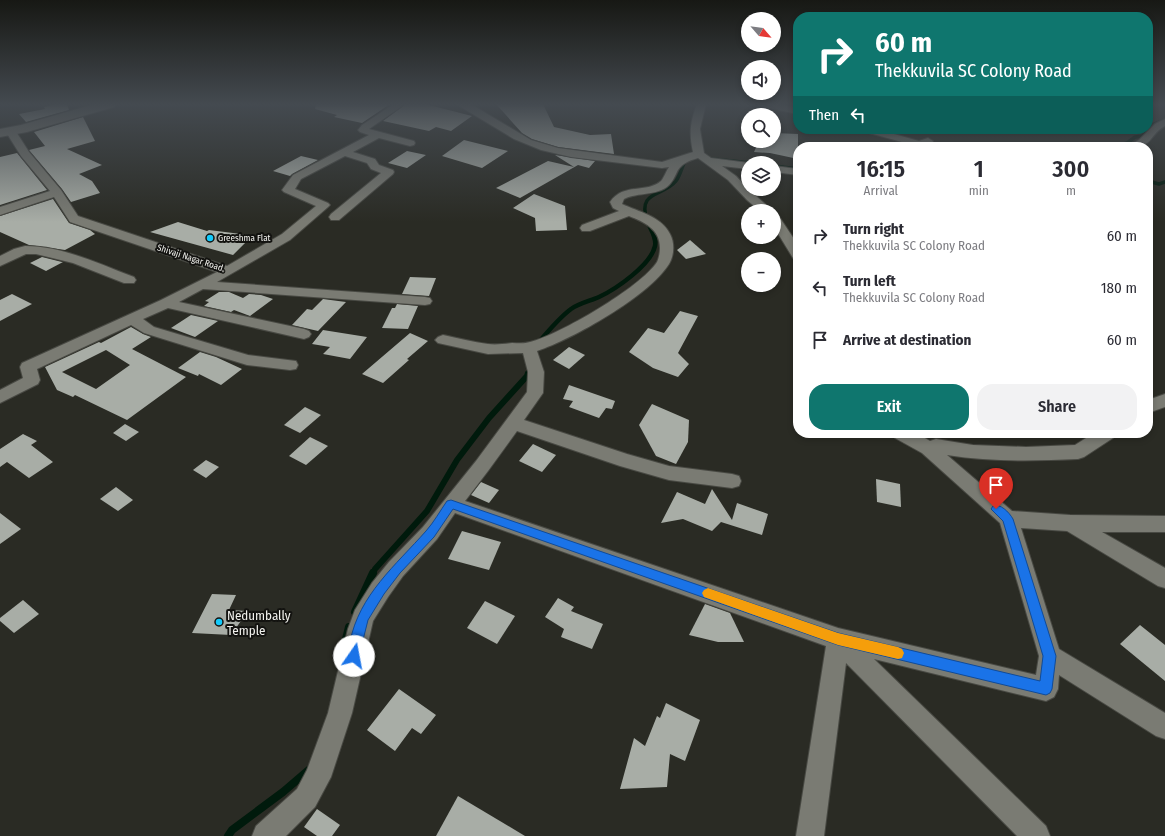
<!DOCTYPE html>
<html lang="en">
<head>
<meta charset="utf-8">
<style>
  body { margin:0; font-family:"Fira Sans Condensed",sans-serif; background:#f2f2f3; color:#2b2b33; height:100vh; display:flex; flex-direction:column; font-size:15px; white-space:nowrap }
  * { box-sizing:border-box; margin:0 }
  p { font-size:13px; color:#7c7c81 }
  .icon { flex:none; width:22px; height:22px; fill:none; stroke:currentColor; stroke-width:2; stroke-linecap:round; stroke-linejoin:round }
  .map { position:relative; flex:1; overflow:hidden }
  .sheet { position:absolute; left:793px; top:142px; width:360px; height:296px; display:flex; flex-direction:column; background:#fff; border-radius:16px; box-shadow:0 2px 6px #0003 }
  .sheet>* { flex:none }
  .top-card { position:absolute; left:793px; top:12px; width:360px; height:122px; border-radius:16px; box-shadow:0 2px 6px #0003; background:#0f766e; color:#fff; overflow:hidden }
  .needle { width:26px; rotate:118deg }
  .fabs { position:absolute; left:741px; top:12px; display:grid; gap:8px }
  .fabs a { display:grid; place-items:center; width:40px; height:40px; border-radius:50%; background:#fff; box-shadow:0 2px 6px #0003; font-size:20px }
  .pin { position:absolute; display:grid; place-items:center; width:34px; height:34px; color:#fff; margin:-41px -17px; border-radius:50% 50% 50% 0; rotate:-45deg; box-shadow:0 0 4px #0007 }
  .pin .icon { rotate:45deg }
  .me { position:absolute; width:44px; margin:-22px; rotate:12deg; stroke-linejoin:round; filter:drop-shadow(0 0 3px #0008) }
  .turn { display:flex; align-items:center; gap:14px; height:84px; padding:0 16px; font-size:18px }
  .turn .icon { width:52px; height:52px; stroke-width:2.5 }
  .turn b { display:block; font-size:28px; line-height:34px }
  .then { display:flex; align-items:center; height:38px; padding:0 16px; background:#0003; gap:8px; font-size:15px }
  .eta { display:flex; justify-content:space-evenly; align-items:center; height:68px; text-align:center }
  .eta b { font-size:24px; font-weight:600; line-height:28px }
  .button { display:flex; gap:8px; margin-top:auto; padding:8px 16px }
  .button a { flex:1; height:46px; border-radius:16px; background:#0f766e; color:#fff; font-size:16px; font-weight:600; line-height:46px; text-align:center }
  .button a+a { background:#f2f2f3; color:#2b2b33 }
  ul { padding:0; list-style:none }
  li { display:flex; align-items:center; gap:12px; height:52px; padding:0 16px }
  li div { flex:1 }
  li b { display:block; font-size:15px }
  li em { font-style:normal }
  .map>svg:first-child { display:block }
  .lines { fill:none; stroke-linecap:round; stroke-linejoin:round }
  .stream-far3 { stroke:#001a0c; stroke-width:3.5 }
  .stream-far2 { stroke:#001a0c; stroke-width:4.5 }
  .stream-far1 { stroke:#001a0c; stroke-width:6 }
  .stream { stroke:#001a0c; stroke-width:8 }
  .building { fill:#a8ada6; fill-rule:evenodd }
  .street-casing { stroke:#484943; stroke-width:2 }
  .secondary-casing { stroke:#484943; stroke-width:2 }
  .street { fill:#7a7b73; fill-rule:evenodd }
  .secondary { fill:#7a7b73; fill-rule:evenodd }
  .route { fill:#1a73e8; stroke:#114b97 }
  .slow { fill:#f59e0b }
  .poi-dot { fill:#13cafb; stroke:#131310; stroke-width:1.5 }
  .labels { text-anchor:middle; stroke-width:4; stroke-linejoin:round; paint-order:stroke }
  .far-poi-label { font-size:9px; fill:#f1f1ed; stroke:#131310; text-anchor:start }
  .far-street-label { font-size:9px; fill:#f1f1ed; stroke:#131310 }
  .near-poi-label { font-size:13px; fill:#f1f1ed; stroke:#131310; text-anchor:start }
</style>
</head>
<body>
<div class="map">
<svg width="1165" height="836" viewBox="0 0 1165 836">
  <rect width="100%" height="100%" fill="#2a2b24"/>
  <g class="lines">
    <g class="stream-far3">
      <polyline points="1113,147 1127,143 1135,137 1142,136 1150,130 1151,125 1165,120"/>
      <polyline points="712,159 752,163"/>
      <polyline points="774,166 798,169"/>
      <polyline points="1148,181 1159,184 1165,182"/>
      <path d="M 647,221 C 637,190 663,197 676,181 C 680,176 682,167 685,161 L 688,160"/>
    </g>
    <g class="stream-far2">
      <path d="M 539,342 C 549,330 559,318 571,309 C 580,303 590,301 599,297 C 616,289 651,265 655,246 C 657,237 650,229 647,220"/>
      <polyline points="528,374 530,367"/>
    </g>
    <polyline class="stream-far1" points="373,574 375,569 427,511 457,460 489,418 527,376 528,373"/>
    <g class="stream">
      <polyline points="355,612 373,573"/>
      <polyline points="340,663 349,627"/>
      <polyline points="228,836 232,830 283,792 311,768"/>
    </g>
  </g>
  <g class="building">
    <polygon points="57,104 67,104 69,110 26,122 19,114 45,109 44,107"/>
    <polygon points="316,104 390,104 362,123 334,117 337,115 315,109"/>
    <polygon points="406,104 425,104 472,116 451,131 436,127 429,131 383,121"/>
    <polygon points="496,104 543,104 554,127 590,135 611,134 614,154 558,147 532,139 522,133"/>
    <polygon points="83,117 95,141 67,149 102,165 79,174 92,181 100,193 71,202 62,189 29,150 45,146 34,132"/>
    <polygon points="774,133 798,134 798,159 770,153 754,152 759,141 774,141"/>
    <polygon points="464,140 508,151 482,168 442,156"/>
    <polygon points="407,151 426,155 407,168 388,163"/>
    <polygon points="17,153 47,190 0,205 0,157"/>
    <polygon points="555,155 595,161 589,168 578,165 520,198 496,188 548,161 574,167"/>
    <polygon points="301,156 318,160 292,174 290,176 273,171"/>
    <polygon points="534,194 565,206 567,230 536,231 535,218 513,208"/>
    <polygon points="53,199 69,223 90,230 95,234 65,250 29,245 0,232 0,216"/>
    <polygon points="178,222 207,231 209,230 249,235 245,239 248,240 233,255 150,232"/>
    <polygon points="690,240 706,254 686,259 677,250"/>
    <polygon points="42,257 62,262 63,262 46,271 30,263"/>
    <polygon points="410,277 436,278 429,296 402,294"/>
    <polygon points="219,292 229,292 243,298 249,294 261,295 273,299 250,316 234,310 231,312 204,306 209,302 205,301"/>
    <polygon points="12,294 32,304 0,321 0,300"/>
    <polygon points="323,299 346,302 318,331 292,325 307,309 312,310"/>
    <polygon points="397,304 418,306 408,329 382,328 392,308 395,308"/>
    <polygon points="680,311 698,316 678,353 689,364 678,377 653,368 629,352 648,328 664,333"/>
    <polygon points="191,315 218,321 195,337 171,328"/>
    <path d="M 131,327 L 143,334 L 151,337 L 132,349 L 186,377 L 127,420 L 75,395 L 73,397 L 57,390 L 45,367 L 99,342 L 101,343 ZM 106,350 L 130,365 L 96,389 L 62,372 Z"/>
    <polygon points="323,330 367,337 350,359 323,354 330,347 312,344"/>
    <polygon points="410,333 428,341 407,359 409,360 383,383 362,374"/>
    <polygon points="569,347 585,355 569,369 553,360"/>
    <polygon points="200,352 216,357 242,369 221,385 199,374 198,376 178,368"/>
    <polygon points="569,385 615,401 612,409 606,408 599,418 569,407 573,401 563,399"/>
    <polygon points="652,404 689,420 688,442 676,464 656,456 639,425"/>
    <polygon points="305,407 321,415 300,433 284,425"/>
    <polygon points="125,424 139,432 126,441 113,433"/>
    <polygon points="23,434 37,441 31,445 53,462 29,478 7,462 0,467 0,449"/>
    <polygon points="310,437 328,446 306,465 289,456"/>
    <polygon points="533,444 556,455 542,472 519,461"/>
    <polygon points="206,460 219,467 206,478 193,470"/>
    <polygon points="876,479 900,484 901,507 877,502"/>
    <polygon points="481,482 499,490 489,503 471,495"/>
    <polygon points="116,487 133,500 118,511 100,499"/>
    <polygon points="712,489 732,520 737,503 768,514 762,535 721,522 712,531 683,519 661,523 677,492 705,504"/>
    <polygon points="0,513 21,529 0,544"/>
    <polygon points="462,531 501,542 489,570 448,559"/>
    <polygon points="212,594 236,595 229,610 248,611 231,635 192,633"/>
    <polygon points="558,598 574,607 571,611 603,624 592,649 561,637 564,629 545,617"/>
    <polygon points="23,600 39,614 14,633 0,621 0,618"/>
    <polygon points="485,601 515,616 497,644 467,628"/>
    <polygon points="705,604 730,613 744,642 718,642 689,635"/>
    <polygon points="1140,625 1165,645 1165,681 1120,644"/>
    <polygon points="399,689 436,715 421,734 412,728 395,751 367,730"/>
    <polygon points="666,703 700,720 685,761 670,754 667,787 620,789 634,738 645,746 657,716 660,718"/>
    <polygon points="458,796 525,836 436,836"/>
    <polygon points="317,809 340,825 332,836 317,836 304,827"/>
  </g>
  <g class="lines">
    <defs>
      <g id="street">
        <polygon points="394,104 405,104 369,129 414,141 415,143 414,145 410,146 379,138 353,152 375,159 379,165 393,170 394,172 393,174 339,220 331,220 329,217 331,214 381,173 371,169 367,163 345,156 301,179 295,189 328,203 330,205 328,207 290,240 217,282 425,297 430,298 432,301 430,304 425,305 203,289 179,302 304,329 309,331 311,334 309,337 304,339 168,308 143,319 154,327 248,355 296,361 298,365 296,369 290,370 247,365 144,333 131,325 37,369 40,380 38,384 0,403 0,390 23,378 20,367 22,363 161,300 217,272 70,222 54,197 0,215 0,207 50,191 21,156 6,132 7,130 15,130 29,152 61,190 78,216 227,266 282,234 316,206 284,192 282,190 293,175 369,135 360,132 358,130 362,125"/>
        <path d="M 456,104 L 469,104 L 474,106 L 531,140 L 558,148 L 662,162 L 693,152 C 689,134 690,122 697,104 L 706,104 L 700,129 L 704,153 L 711,158 L 749,163 L 748,169 L 722,166 L 736,176 L 748,189 L 773,211 L 760,211 L 747,200 L 728,180 L 698,158 C 688,161 680,164 676,174 C 674,178 672,182 669,185 C 658,196 638,192 624,199 L 622,204 C 639,212 661,216 670,234 C 675,243 674,256 669,264 C 649,296 573,339 537,351 L 544,372 L 543,393 L 524,420 L 627,454 L 669,466 L 732,474 L 739,476 L 741,481 L 739,486 L 732,488 L 669,480 L 620,466 L 517,431 L 488,471 L 465,501 L 838,628 L 1036,675 L 1039,656 L 1000,523 L 922,453 L 895,438 L 892,433 L 916,433 L 930,441 L 936,439 L 973,445 L 1026,447 L 1075,445 L 1094,433 L 1116,433 L 1113,438 L 1084,457 L 1078,459 C 1034,461 991,462 947,455 L 1012,511 L 1070,515 L 1165,516 L 1165,532 L 1102,532 L 1165,568 L 1165,588 L 1158,586 L 1067,531 L 1021,528 L 1059,649 L 1165,713 L 1165,739 L 1156,736 L 1059,675 L 1058,689 L 1054,697 L 1046,701 L 874,659 L 1046,826 L 1050,836 L 1017,836 L 846,663 L 824,836 L 796,836 L 826,646 L 455,513 L 437,539 L 403,576 L 388,597 L 373,621 L 352,713 L 331,777 L 315,807 L 286,836 L 252,836 L 256,826 L 297,789 L 307,770 L 328,713 L 348,629 L 355,610 L 372,583 L 389,562 L 423,527 L 476,461 L 527,392 L 528,372 L 523,353 L 488,354 L 438,343 L 435,340 L 438,337 L 443,335 C 458,338 473,342 488,344 C 495,345 504,344 512,343 C 518,343 524,344 530,342 C 559,335 641,287 657,262 C 659,258 660,252 660,248 C 660,229 644,222 629,216 L 590,231 L 582,231 L 580,228 L 582,225 L 619,211 L 613,208 L 610,202 C 624,182 646,194 661,181 C 664,178 666,171 669,167 L 662,168 L 571,157 L 541,150 L 514,139 Z"/>
        <polygon points="759,104 779,104 798,108 798,114 763,107"/>
        <path d="M 1165,119 L 1165,126 C 1146,137 1156,147 1127,147 L 1139,140 L 1155,124 Z"/>
        <polygon points="860,129 876,129 919,141 928,138 933,141 932,143 920,147 862,131"/>
        <polygon points="774,166 798,169 798,175 774,172"/>
        <polygon points="774,214 778,215 798,245 798,259 793,258 774,227"/>
        <path d="M 25,246 C 63,246 99,264 134,277 L 136,280 L 134,283 L 124,283 L 73,263 L 36,254 L 26,254 L 0,266 L 0,256 L 14,249 Z"/>
        <polygon points="1165,394 1165,407 1148,413 1148,400"/>
      </g>
      <polygon id="secondary" points="95,104 116,104 114,107 27,132 0,137 0,129 21,125"/>
    </defs>
    <use href="#street" class="street-casing"/>
    <use href="#secondary" class="secondary-casing"/>
    <use href="#street" class="street"/>
    <use href="#secondary" class="secondary"/>
  </g>
  <linearGradient id="sky" x2="0" y2="1"><stop stop-color="#171814"/><stop offset="0.47" stop-color="#444a50"/><stop offset="1" stop-color="#444a50" stop-opacity="0"/></linearGradient>
  <rect width="1165" height="222" fill="url(#sky)"/>
  <path class="route" d="M 451,500 L 838,633 L 1040,681 L 1043,656 L 1003,521 L 991,509 L 993,506 C 1000,503 1009,512 1013,519 L 1056,656 L 1052,689 L 1050,693 L 1046,695 L 838,645 L 453,509 L 434,537 L 400,573 L 384,594 L 368,620 L 358,660 L 354,662 L 349,660 C 347,654 349,648 350,642 C 359,595 396,565 426,531 C 434,522 440,511 447,501 Z"/>
  <polygon class="slow" points="708,588 838,633 898,647 902,649 904,653 902,658 898,659 838,645 704,597 702,593 704,590"/>
  <g class="poi-dot">
    <circle cx="210" cy="238" r="4"/>
    <circle cx="219" cy="622" r="4"/>
  </g>
  <g class="labels">
    <g class="far-poi-label">
      <text x="218" y="241">Greeshma Flat</text>
    </g>
    <g class="far-street-label">
      <text transform="translate(191 258) rotate(18)" y="3">Shivaji Nagar Road.</text>
    </g>
    <g class="near-poi-label">
      <text x="227" y="620">Nedumbally<tspan x="227" dy="15">Temple</tspan></text>
    </g>
  </g>
</svg>
<div class="fabs">
<a><svg class="needle" viewBox="-14 -14 28 28"><path d="M0-13l5 13h-10z" fill="#e53935"/><path d="M0 13l5-13h-10z" fill="#7c7c81"/></svg></a>
<a><svg class="icon" aria-label="sound" viewBox="0 0 24 24"><path d="M4 9h4l5-4v14l-5-4H4zM17 9q2 3 0 6"/></svg></a>
<a><svg class="icon" aria-label="search" viewBox="0 0 24 24"><circle cx="10" cy="10" r="6"/><path d="M15 15l6 6"/></svg></a>
<a><svg class="icon" aria-label="layers" viewBox="0 0 24 24"><path d="M12 4l9 5-9 5-9-5zM3 14l9 5 9-5"/></svg></a>
<a>+</a>
<a>−</a>
</div>
<div class="pin" style="left:996px;top:509px;background:#d93025"><svg class="icon" aria-label="arrive" viewBox="0 0 24 24"><path d="M6 21V4h12l-3 4 3 4H6"/></svg></div>
<svg class="me" style="left:354px;top:656px" viewBox="-20 -20 40 40"><circle r="19" fill="#fff"/><path d="M0-13L10 11 0 6-10 11z" fill="#1a73e8"/></svg>
<div class="top-card">
<div class="turn"><svg class="icon" aria-label="right" viewBox="0 0 24 24"><path d="M7 20v-9h11M14 6l5 5-5 5"/></svg><div><b>60 m</b>Thekkuvila SC Colony Road</div></div>
<div class="then">Then<svg class="icon" aria-label="left" viewBox="0 0 24 24"><path d="M17 20v-9H6M10 6l-5 5 5 5"/></svg></div>
</div>
<section class="sheet">
<div class="eta">
<div><b>16:15</b><p>Arrival</p></div>
<div><b>1</b><p>min</p></div>
<div><b>300</b><p>m</p></div>
</div>
<ul>
<li><svg class="icon" aria-label="right" viewBox="0 0 24 24"><path d="M7 20v-9h11M14 6l5 5-5 5"/></svg><div><b>Turn right</b><p>Thekkuvila SC Colony Road</p></div><em>60 m</em></li>
<li><svg class="icon" aria-label="left" viewBox="0 0 24 24"><path d="M17 20v-9H6M10 6l-5 5 5 5"/></svg><div><b>Turn left</b><p>Thekkuvila SC Colony Road</p></div><em>180 m</em></li>
<li><svg class="icon" aria-label="arrive" viewBox="0 0 24 24"><path d="M6 21V4h12l-3 4 3 4H6"/></svg><div><b>Arrive at destination</b></div><em>60 m</em></li>
</ul>
<div class="button"><a>Exit</a><a>Share</a></div>
</section>
</div>
</body>
</html>
